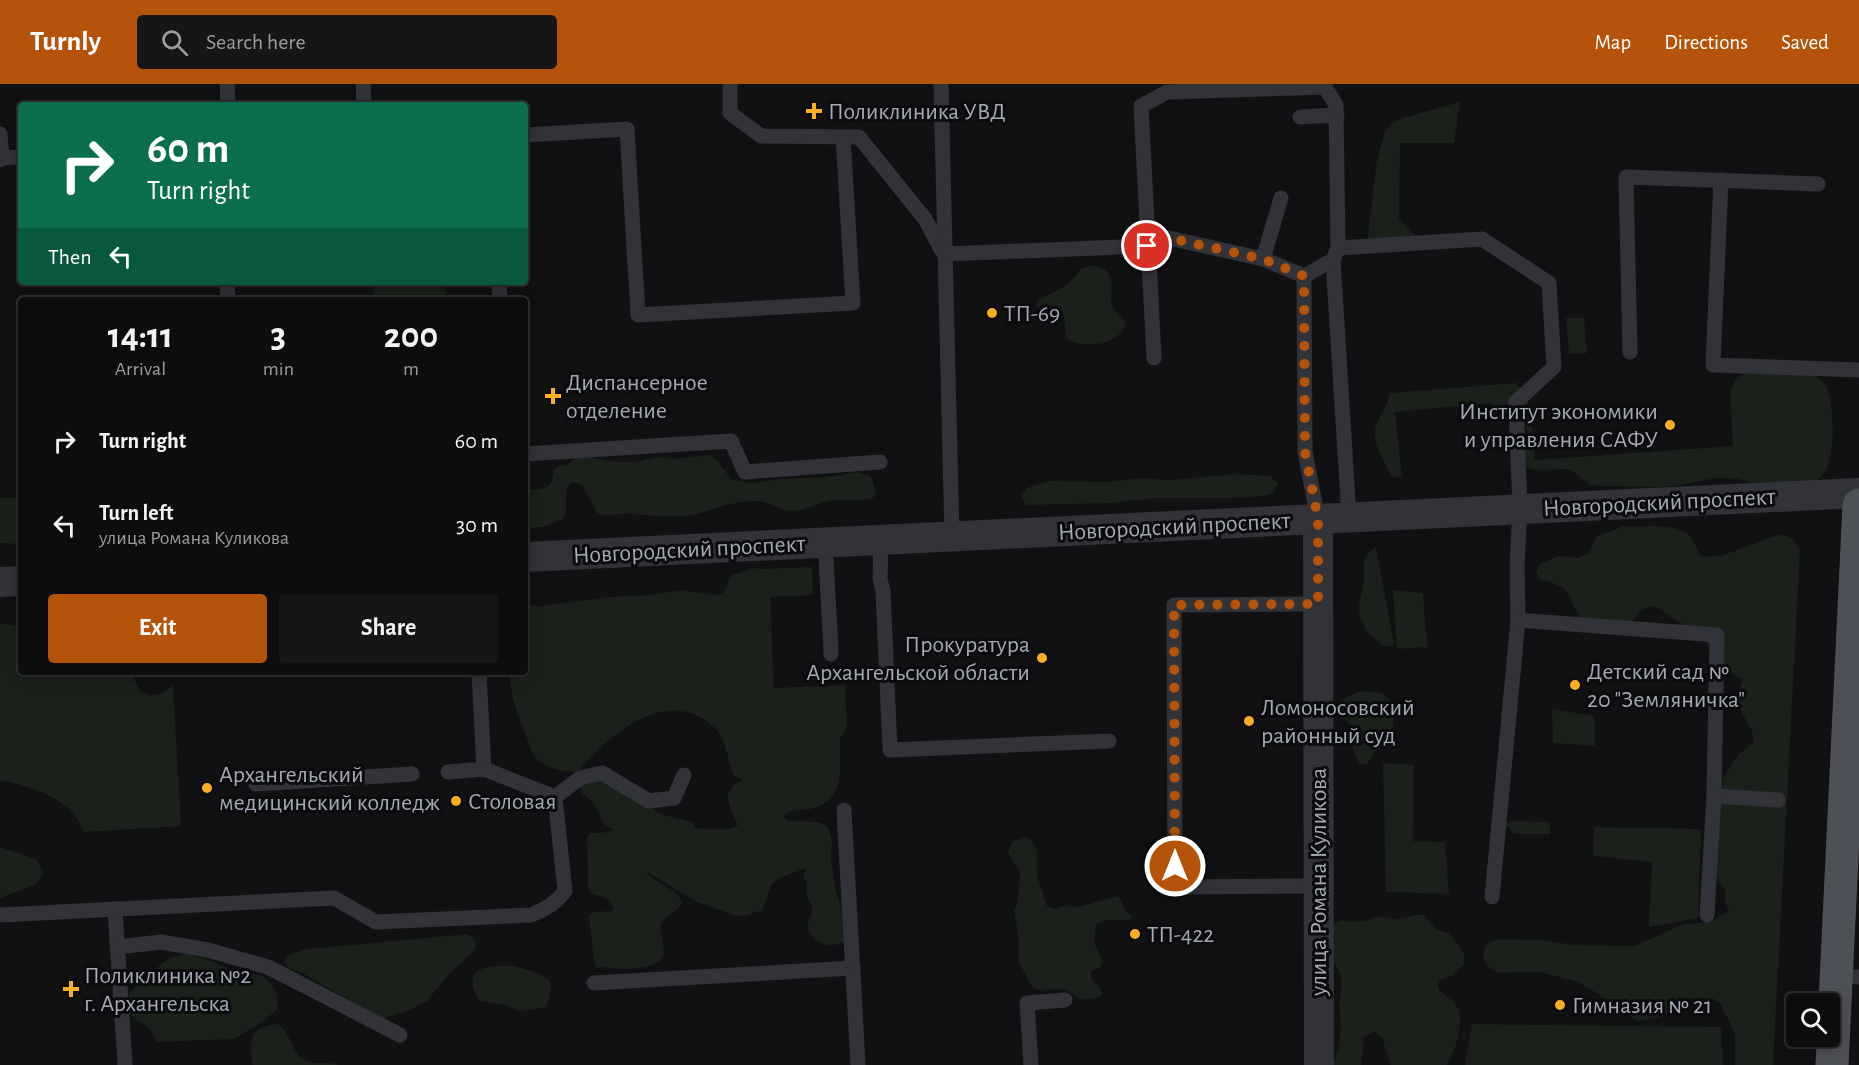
<!DOCTYPE html>
<html lang="en">
<head>
<meta charset="utf-8">
<style>
  body { margin:0; font-family:"Alegreya Sans",sans-serif; background:#161617; color:#f1f3f6; height:100vh; display:flex; flex-direction:column; font-size:22px; white-space:nowrap }
  * { box-sizing:border-box; margin:0 }
  p { font-size:20px; color:#9a9c9e }
  .icon { flex:none; width:33px; height:33px; fill:none; stroke:currentColor; stroke-width:2; stroke-linecap:round; stroke-linejoin:round }
  .map { position:relative; flex:1; overflow:hidden }
  .details { position:absolute; left:18px; top:213px; width:510px; height:378px; display:flex; flex-direction:column; background:#0d0d0e; border-radius:6px; box-shadow:0 3px 15px #0003,0 0 0 2px #2d2d2e }
  .details>* { flex:none }
  .guide { position:absolute; left:18px; top:18px; width:510px; height:183px; border-radius:6px; box-shadow:0 3px 15px #0003,0 0 0 2px #2d2d2e; background:#0b6e4f; color:#fff; overflow:hidden }
  .fabs { position:absolute; left:1786px; top:909px; display:grid; gap:12px }
  .fabs a { display:grid; place-items:center; width:54px; height:54px; border-radius:6px; background:#0d0d0e; box-shadow:0 3px 15px #0003,0 0 0 2px #2d2d2e; font-size:30px }
  .pin { position:absolute; display:grid; place-items:center; width:51px; height:51px; color:#fff; margin:-26px; border:3px solid #fff; border-radius:50%; box-shadow:0 2px 6px #0007 }
  .me { position:absolute; width:66px; margin:-33px; rotate:0deg; stroke-linejoin:round; filter:drop-shadow(0 0 4px #0008) }
  .turn { display:flex; align-items:center; gap:21px; height:126px; padding:0 30px; font-size:27px }
  .turn .icon { width:78px; height:78px; stroke-width:2.5 }
  .turn b { display:block; font-size:42px; line-height:51px }
  .then { display:flex; align-items:center; height:57px; padding:0 30px; background:#0003; gap:12px; font-size:22px }
  .eta { display:flex; justify-content:space-evenly; align-items:center; height:102px; text-align:center }
  .eta b { font-size:36px; font-weight:600; line-height:42px }
  .action { display:flex; gap:12px; margin-top:auto; padding:12px 30px }
  .action a { flex:1; height:69px; border-radius:6px; background:#b45309; color:#fff; font-size:24px; font-weight:600; line-height:69px; text-align:center }
  .action a+a { background:#161617; color:#f1f3f6 }
  ul { padding:0; list-style:none }
  li { display:flex; align-items:center; gap:18px; height:84px; padding:0 30px }
  li div { flex:1 }
  li b { display:block; font-size:22px }
  li em { font-style:normal }
  header { display:flex; align-items:center; gap:36px; box-sizing:border-box; height:84px; padding:0 30px; background:#b45309; color:#fff }
  header strong { font-size:28px }
  nav { display:flex; gap:33px; margin-inline-start:auto; font-size:21px }
  .search { width:420px; height:54px; background:#161617; display:flex; align-items:center; gap:15px; box-sizing:border-box; padding:0 21px; border-radius:6px; color:#9a9c9e; font-size:22px }
  .map>svg:first-child { display:block }
  .green { fill:#19211a }
  .lines { fill:none; stroke-linecap:round; stroke-linejoin:round }
  .lane { stroke:#323338; stroke-width:15 }
  .street { stroke:#323338; stroke-width:30 }
  .primary { stroke:#4e5057; stroke-width:33 }
  .route { stroke:#b45309; stroke-width:10; stroke-dasharray:0 18 }
  .poi-dot { fill:#f9ae23; stroke:#0c0c0e; stroke-width:2 }
  .labels { text-anchor:middle; stroke-width:6; stroke-linejoin:round; paint-order:stroke }
  .poi-label { font-size:24px; fill:#a2a8b4; stroke:#0c0c0e; text-anchor:start }
  .street-label { font-size:24px; fill:#a2a8b4; stroke:#0c0c0e }
</style>
</head>
<body>
<header>
<strong>Turnly</strong>
<div class="search"><svg class="icon" aria-label="search" viewBox="0 0 24 24"><circle cx="10" cy="10" r="6"/><path d="M15 15l6 6"/></svg>Search here</div>
<nav><a>Map</a><a>Directions</a><a>Saved</a></nav>
</header>
<div class="map">
<svg width="1859" height="981" viewBox="0 0 1859 981">
  <rect width="100%" height="100%" fill="#111113"/>
  <g class="green">
    <polygon points="1460,18 1454,59 1400,59 1399,136 1419,155 1367,160 1377,76 1385,47 1392,39 1403,34"/>
    <path d="M 1089,182 C 1116,181 1112,201 1111,221 L 1126,238 C 1121,261 1088,265 1069,256 C 1062,246 1067,236 1062,226 L 1041,226 L 1036,222 L 1038,216 C 1053,209 1073,200 1080,185 Z"/>
    <polygon points="373,198 445,198 446,216 374,216"/>
    <polygon points="1566,234 1584,234 1587,269 1569,270"/>
    <path d="M 1744,289 L 1815,291 C 1818,294 1823,297 1825,301 C 1835,318 1835,369 1826,386 C 1824,390 1819,394 1816,397 L 1758,400 L 1738,395 L 1716,394 L 1670,403 L 1600,402 L 1591,401 L 1569,385 L 1537,386 L 1528,384 L 1523,377 L 1521,369 L 1529,351 L 1526,342 L 1510,331 L 1502,333 L 1490,319 L 1395,328 L 1402,394 L 1391,392 C 1384,376 1369,357 1377,339 C 1382,328 1388,320 1390,309 L 1517,299 L 1530,322 L 1535,376 L 1733,362 L 1730,307 L 1735,297 Z"/>
    <path d="M 710,371 L 715,374 L 732,396 L 752,399 L 780,395 L 828,393 L 857,388 L 869,392 L 873,397 L 876,409 L 873,414 C 860,417 849,415 836,416 C 821,417 807,427 791,427 C 779,426 769,417 756,417 C 732,416 708,429 684,432 C 669,433 645,431 629,430 C 619,429 607,433 597,429 L 582,401 L 572,398 C 560,407 571,423 563,435 L 543,443 L 525,444 L 525,406 C 544,405 552,407 554,386 L 559,381 L 566,382 L 575,374 L 587,372 L 600,376 L 620,378 L 636,378 L 656,373 L 675,375 Z"/>
    <polygon points="1237,390 1270,392 1278,399 1273,409 1263,412 1235,414 1153,414 1112,419 1026,421 1021,412 1027,404 1049,397 1107,398 1145,394 1167,396"/>
    <polygon points="21,413 21,460 0,459 0,414"/>
    <path d="M 1624,442 C 1644,444 1679,436 1692,455 C 1696,460 1698,467 1701,473 L 1721,472 L 1778,451 C 1790,451 1795,455 1800,466 L 1773,981 L 1735,981 L 1735,950 L 1720,919 L 1714,915 L 1691,914 L 1683,916 L 1663,932 L 1639,937 L 1615,925 L 1598,910 L 1579,898 L 1539,888 L 1499,889 L 1491,885 L 1485,879 L 1483,872 L 1485,863 L 1491,857 L 1501,855 L 1544,856 L 1572,861 L 1635,862 L 1681,841 L 1712,837 L 1729,827 L 1726,819 L 1725,805 L 1719,799 L 1715,782 L 1723,694 L 1739,670 L 1754,658 C 1754,643 1741,633 1738,618 C 1737,611 1742,603 1743,595 L 1729,588 L 1717,579 L 1699,543 L 1684,541 L 1658,524 L 1650,522 L 1642,526 L 1626,545 L 1583,536 C 1563,511 1579,506 1540,495 L 1536,488 L 1540,480 L 1558,472 L 1578,474 L 1588,470 L 1596,453 Z"/>
    <path d="M 1376,463 L 1394,561 L 1387,563 C 1372,556 1359,541 1359,523 C 1360,513 1363,504 1364,495 C 1365,477 1360,475 1376,463 Z"/>
    <path d="M 812,483 L 813,511 L 770,513 L 774,604 L 845,601 L 847,645 L 840,654 C 839,682 848,717 810,725 C 800,726 791,725 784,732 L 788,737 L 820,738 L 828,744 L 832,757 L 831,776 L 836,808 L 846,839 L 844,857 C 834,866 811,859 808,845 C 807,839 811,831 813,825 L 806,810 L 807,799 L 803,792 L 806,784 C 798,788 775,793 771,802 C 768,810 766,818 762,826 L 745,832 L 734,831 L 697,818 L 644,786 C 647,789 651,794 655,796 C 666,804 679,806 682,820 C 677,829 666,830 662,839 C 658,849 664,857 664,867 C 664,890 611,884 596,883 L 593,869 L 589,831 L 594,828 L 613,827 L 613,822 L 606,814 L 590,809 L 588,804 L 587,754 L 590,749 C 599,748 605,750 614,746 L 604,740 L 594,720 L 582,709 L 580,703 L 593,693 L 650,721 L 659,730 L 693,738 L 695,744 C 708,746 727,747 738,741 L 731,726 L 727,711 L 734,701 L 743,696 L 734,692 C 727,676 727,654 713,642 C 667,601 609,650 579,687 C 564,689 542,684 533,670 C 530,666 529,660 528,656 C 518,633 511,614 509,588 L 525,588 L 525,522 L 543,522 L 609,513 L 650,511 L 681,506 L 713,511 L 722,510 L 727,502 L 730,492 L 753,484 L 763,485 Z"/>
    <polygon points="1393,506 1423,509 1427,563 1397,565"/>
    <path d="M 0,540 L 21,541 L 21,588 L 131,588 L 140,608 L 152,611 L 162,610 L 173,600 L 181,742 L 84,748 C 73,720 45,707 18,700 C 11,698 7,696 0,698 Z"/>
    <path d="M 1360,607 L 1381,609 L 1389,614 L 1394,626 L 1393,644 L 1380,654 L 1377,666 L 1367,680 L 1362,681 C 1348,669 1357,649 1346,635 L 1341,635 L 1335,626 L 1336,619 Z"/>
    <polygon points="1552,625 1594,632 1595,662 1553,659"/>
    <polygon points="1383,679 1414,681 1413,757 1445,758 1449,810 1386,808"/>
    <polygon points="1503,737 1550,738 1550,750 1514,750"/>
    <polygon points="1594,743 1701,745 1698,834 1649,843 1652,778 1593,772"/>
    <path d="M 1024,753 L 1031,755 L 1037,767 L 1037,791 L 1047,822 L 1053,825 L 1065,822 L 1079,823 L 1118,812 C 1124,820 1122,827 1132,832 L 1130,836 L 1105,836 L 1096,840 L 1094,859 L 1103,877 L 1101,883 L 1091,887 L 1091,893 L 1102,908 L 1100,913 C 1086,917 1076,916 1066,905 L 1039,906 L 1033,904 L 1019,879 L 1018,850 L 1014,827 L 1018,816 L 1020,787 L 1008,769 L 1012,758 Z"/>
    <polygon points="0,763 36,775 44,789 36,800 0,814"/>
    <path d="M 1417,831 L 1424,831 L 1436,845 L 1449,849 L 1457,859 L 1464,869 L 1464,881 L 1452,892 L 1441,895 L 1438,900 L 1438,905 C 1444,911 1452,915 1456,921 C 1466,934 1455,969 1447,981 L 1391,981 L 1382,954 L 1374,947 L 1364,953 L 1361,981 L 1333,981 L 1339,963 L 1341,941 L 1339,920 L 1342,904 L 1341,892 L 1333,876 L 1331,840 L 1343,836 L 1349,838 L 1369,836 L 1375,832 L 1397,835 Z"/>
    <polygon points="468,850 475,856 475,865 447,892 427,917 412,925 382,935 302,889 289,884 284,876 290,870 308,865"/>
    <path d="M 186,870 L 214,878 L 241,891 L 256,890 L 264,893 L 271,899 L 276,908 L 278,917 L 277,925 L 265,936 L 234,955 L 156,958 C 151,936 137,942 130,928 C 119,908 143,898 154,888 C 158,884 160,880 164,878 C 171,873 178,872 186,870 Z"/>
    <path d="M 515,882 L 538,889 L 549,896 C 552,904 551,917 544,924 L 519,927 L 509,922 L 480,917 C 458,883 488,881 515,882 Z"/>
    <path d="M 278,940 C 291,949 292,970 306,977 C 316,981 328,977 339,981 L 253,981 C 248,958 250,942 278,940 Z"/>
    <polygon points="1472,940 1721,943 1723,981 1465,981"/>
  </g>
  <g class="lines">
    <g class="lane">
      <polyline points="227,0 228,21"/>
      <polyline points="363,0 364,21"/>
      <polyline points="730,0 730,29 761,52 859,53 925,135 942,167"/>
      <polyline points="941,0 952,453"/>
      <polyline points="1300,33 1337,31"/>
      <polyline points="0,50 2,74"/>
      <polyline points="525,51 627,45 638,231 853,219 843,53"/>
      <polyline points="0,76 2,74 21,73"/>
      <polyline points="1721,96 1713,281 1859,286"/>
      <polyline points="1338,164 1482,155 1549,199 1554,283 1516,318 1520,425 1517,482 1518,536 1492,813"/>
      <polyline points="944,170 1147,162 1169,154 1263,175 1304,192"/>
      <polyline points="1263,175 1281,114"/>
      <polyline points="1333,176 1349,433"/>
      <polyline points="227,198 228,216"/>
      <polyline points="499,198 500,216"/>
      <polyline points="1630,268 1626,93 1818,100"/>
      <polyline points="1154,274 1141,22 1167,8 1325,3 1336,21 1338,164 1333,176 1304,192 1305,368 1318,435"/>
      <polyline points="525,370 731,357 745,388 880,378"/>
      <polyline points="881,456 880,495 883,507 890,666 1109,657"/>
      <path d="M 826,459 C 826,496 830,533 831,570"/>
      <polyline points="1318,520 1174,521 1175,803 1318,802"/>
      <polyline points="1518,536 1717,551 1714,712 1778,716"/>
      <polyline points="479,588 484,685"/>
      <polyline points="256,700 412,690"/>
      <polyline points="555,713 580,694 602,689 649,717 674,714 684,691"/>
      <polyline points="844,726 858,981"/>
      <polyline points="115,825 125,981"/>
      <path d="M 0,831 L 334,814 L 376,838 L 531,831 C 546,825 556,819 565,807 L 555,713 L 484,685 L 448,688"/>
      <polyline points="1707,831 1714,712"/>
      <polyline points="117,863 161,858 208,866 268,883 400,951"/>
      <polyline points="1836,892 1859,893"/>
      <polyline points="594,899 853,884"/>
      <polyline points="1031,981 1027,919 1065,916"/>
    </g>
    <g class="street">
      <polyline points="1318,435 1319,981"/>
      <polyline points="525,473 1859,409"/>
      <polyline points="0,498 21,497"/>
    </g>
    <polyline class="primary" points="1832,981 1859,421"/>
  </g>
  <g class="lines">
    <polyline class="route" points="1147,162 1169,154 1263,175 1304,192 1305,368 1318,435 1318,520 1174,521 1175,782"/>
  </g>
  <g class="poi-dot">
    <path d="M811 18h6v6h6v6h-6v6h-6v-6h-6v-6h6z"/>
    <circle cx="992" cy="229" r="6"/>
    <path d="M550 303h6v6h6v6h-6v6h-6v-6h-6v-6h6z"/>
    <circle cx="1670" cy="341" r="6"/>
    <circle cx="1042" cy="574" r="6"/>
    <circle cx="1575" cy="601" r="6"/>
    <circle cx="1249" cy="637" r="6"/>
    <circle cx="207" cy="704" r="6"/>
    <circle cx="456" cy="717" r="6"/>
    <circle cx="1135" cy="850" r="6"/>
    <path d="M68 896h6v6h6v6h-6v6h-6v-6h-6v-6h6z"/>
    <circle cx="1560" cy="921" r="6"/>
  </g>
  <g class="labels">
    <g class="poi-label">
      <text x="828" y="35">Поликлиника УВД</text>
      <text x="1004" y="237">ТП-69</text>
      <text x="566" y="306">Диспансерное<tspan x="566" dy="28">отделение</tspan></text>
      <text x="1658" y="335" text-anchor="end">Институт экономики<tspan x="1658" dy="28">и управления САФУ</tspan></text>
      <text x="1030" y="568" text-anchor="end">Прокуратура<tspan x="1030" dy="28">Архангельской области</tspan></text>
      <text x="1587" y="595">Детский сад №<tspan x="1587" dy="28">20 "Земляничка"</tspan></text>
      <text x="1261" y="631">Ломоносовский<tspan x="1261" dy="28">районный cуд</tspan></text>
      <text x="219" y="698">Архангельский<tspan x="219" dy="28">медицинский колледж</tspan></text>
      <text x="468" y="725">Столовая</text>
      <text x="1147" y="858">ТП-422</text>
      <text x="84" y="899">Поликлиника №2<tspan x="84" dy="28">г. Архангельска</tspan></text>
      <text x="1572" y="929">Гимназия № 21</text>
    </g>
    <g class="street-label">
      <text transform="translate(1659 418) rotate(-3)" y="8">Новгородский проспект</text>
      <text transform="translate(1174 442) rotate(-3)" y="8">Новгородский проспект</text>
      <text transform="translate(689 465) rotate(-3)" y="8">Новгородский проспект</text>
      <text transform="translate(1318 798) rotate(-90)" y="8">улица Романа Куликова</text>
    </g>
  </g>
</svg>
<div class="fabs">
<a><svg class="icon" aria-label="search" viewBox="0 0 24 24"><circle cx="10" cy="10" r="6"/><path d="M15 15l6 6"/></svg></a>
</div>
<div class="pin" style="left:1147px;top:162px;background:#d93025"><svg class="icon" aria-label="arrive" viewBox="0 0 24 24"><path d="M6 21V4h12l-3 4 3 4H6"/></svg></div>
<svg class="me" style="left:1175px;top:782px" viewBox="-20 -20 40 40"><circle r="17" fill="#b45309" stroke="#fff" stroke-width="3"/><path d="M0-11L8 9 0 5-8 9z" fill="#fff"/></svg>
<div class="guide">
<div class="turn"><svg class="icon" aria-label="right" viewBox="0 0 24 24"><path d="M7 20v-9h11M14 6l5 5-5 5"/></svg><div><b>60 m</b>Turn right</div></div>
<div class="then">Then<svg class="icon" aria-label="left" viewBox="0 0 24 24"><path d="M17 20v-9H6M10 6l-5 5 5 5"/></svg></div>
</div>
<section class="details">
<div class="eta">
<div><b>14:11</b><p>Arrival</p></div>
<div><b>3</b><p>min</p></div>
<div><b>200</b><p>m</p></div>
</div>
<ul>
<li><svg class="icon" aria-label="right" viewBox="0 0 24 24"><path d="M7 20v-9h11M14 6l5 5-5 5"/></svg><div><b>Turn right</b></div><em>60 m</em></li>
<li><svg class="icon" aria-label="left" viewBox="0 0 24 24"><path d="M17 20v-9H6M10 6l-5 5 5 5"/></svg><div><b>Turn left</b><p>улица Романа Куликова</p></div><em>30 m</em></li>
</ul>
<div class="action"><a>Exit</a><a>Share</a></div>
</section>
</div>
</body>
</html>
